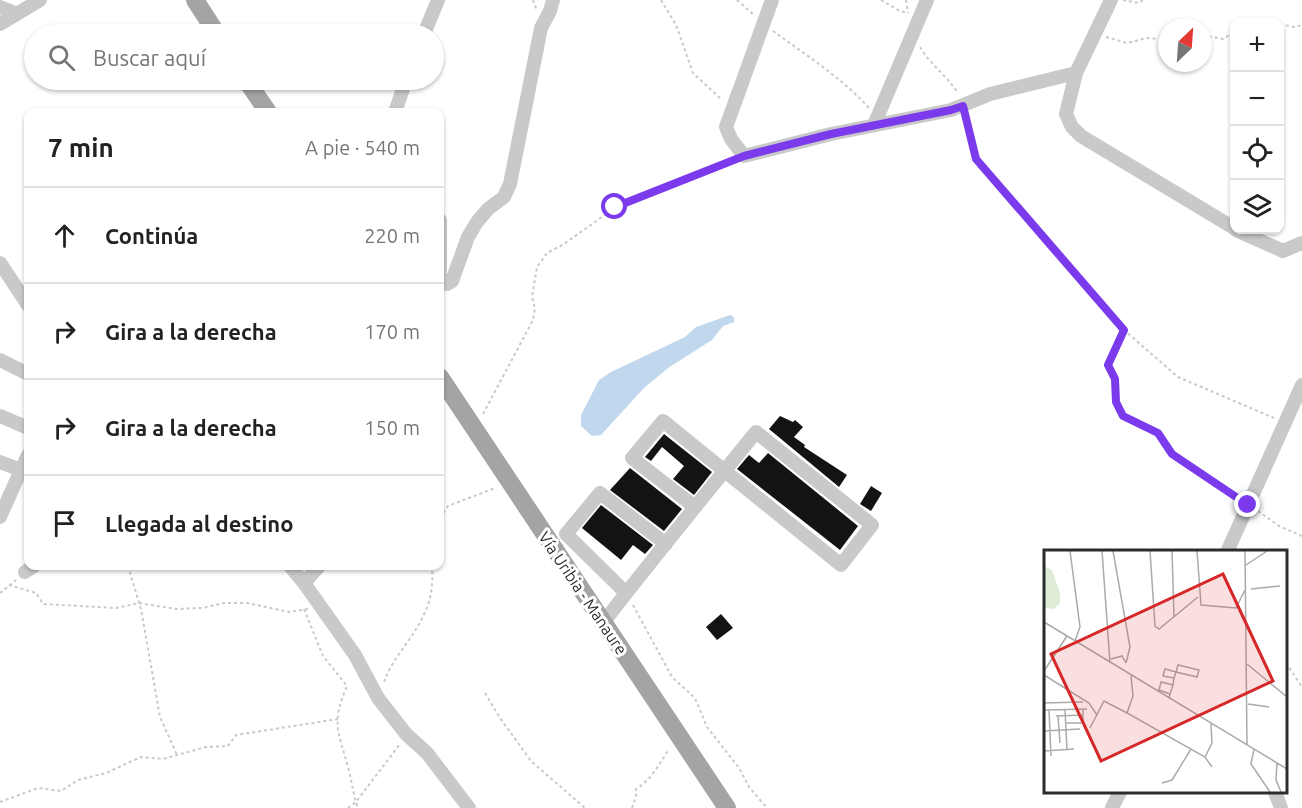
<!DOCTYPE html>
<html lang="es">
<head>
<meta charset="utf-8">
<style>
  :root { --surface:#fff; --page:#f2f2f2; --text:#222; --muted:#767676; --line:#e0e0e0 }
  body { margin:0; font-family:Ubuntu,sans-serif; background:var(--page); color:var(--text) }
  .controls { position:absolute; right:18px; top:18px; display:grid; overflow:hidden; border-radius:12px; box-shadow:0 2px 4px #0004 }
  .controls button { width:54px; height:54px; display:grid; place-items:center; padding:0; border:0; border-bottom:2px solid var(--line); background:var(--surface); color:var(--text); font:30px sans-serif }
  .compass { position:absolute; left:1158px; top:18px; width:54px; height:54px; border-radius:50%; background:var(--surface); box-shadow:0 2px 4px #0004; rotate:25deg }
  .stop { position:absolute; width:18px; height:18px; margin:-14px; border:4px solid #7c3aed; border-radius:50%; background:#fff }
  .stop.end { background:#7c3aed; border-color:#fff; box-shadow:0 2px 6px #0008 }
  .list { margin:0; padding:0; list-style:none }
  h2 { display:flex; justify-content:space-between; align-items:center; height:78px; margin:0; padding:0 24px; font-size:26px }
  h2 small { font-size:20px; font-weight:400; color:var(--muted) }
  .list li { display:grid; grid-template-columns:39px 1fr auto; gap:18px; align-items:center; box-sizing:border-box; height:96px; padding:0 24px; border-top:2px solid var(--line) }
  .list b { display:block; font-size:22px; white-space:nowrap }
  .list em { font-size:20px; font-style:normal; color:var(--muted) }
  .icon { flex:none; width:33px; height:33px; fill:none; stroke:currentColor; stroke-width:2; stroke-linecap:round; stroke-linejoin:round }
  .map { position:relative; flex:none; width:1302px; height:808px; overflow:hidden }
  .search { position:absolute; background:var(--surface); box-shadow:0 2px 4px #0004; left:24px; top:24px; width:420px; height:66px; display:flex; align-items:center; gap:15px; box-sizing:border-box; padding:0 21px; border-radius:33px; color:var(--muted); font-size:22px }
  .panel { position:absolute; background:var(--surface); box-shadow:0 2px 4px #0004; left:24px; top:108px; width:420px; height:462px; border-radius:12px }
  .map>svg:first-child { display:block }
  .water { fill:#c1d7ee }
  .building { fill:#131313 }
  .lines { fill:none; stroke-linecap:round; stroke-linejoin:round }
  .path { stroke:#c9c9c9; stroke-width:2; stroke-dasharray:3 3; stroke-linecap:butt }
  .minor { stroke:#c9c9c9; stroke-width:14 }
  .major { stroke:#a4a4a4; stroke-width:18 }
  .route { stroke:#7c3aed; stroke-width:8 }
  .labels { text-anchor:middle; stroke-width:6; stroke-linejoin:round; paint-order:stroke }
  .street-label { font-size:16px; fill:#2c2c2c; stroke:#fff }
  .inset-road { fill:none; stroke:#ababab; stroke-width:1.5 }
  .view { fill:#d62828; fill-opacity:0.15; stroke:#d62828; stroke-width:3 }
  .inset-edge { fill:none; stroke:#2c2c2c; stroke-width:3 }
</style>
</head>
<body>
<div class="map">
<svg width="1302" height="808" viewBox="0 0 1302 808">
  <rect width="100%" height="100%" fill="#fff"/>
  <path class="water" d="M730,315L734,317V322L723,326L712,340L668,368L644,388L601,435L592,436L581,426V415L599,380L611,372L685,337L696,327Z"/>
  <path class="building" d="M780,416L793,422L795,420L803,427L794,437L805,445L804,447L847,475L839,487L769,429Z
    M664,434L712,472L694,495L673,479L684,466L662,447L651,461L645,457Z
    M768,453L858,526L840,550L737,469L749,455L759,463Z
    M630,468L682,509L664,531L610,490Z
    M871,486L882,493L871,511L860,504Z
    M601,505L653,545L645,554L633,545L621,560L582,528Z
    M721,614L733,628L717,640L706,627Z"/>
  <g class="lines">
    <path class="path" d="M533,0L537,11
      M661,0L676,25L693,73L722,100
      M737,0L755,16
      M881,0L900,11L908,13
      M906,0L908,13
      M1123,0L1139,3L1143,0
      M1280,24L1294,27L1302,25
      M773,31C806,55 842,78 869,108
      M1203,35L1223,39L1234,32
      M1106,37L1127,43L1147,38L1167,40
      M920,47C930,64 947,76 958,93
      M965,116L976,160L1124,330L1178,377L1274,418
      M1124,330L1108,365L1115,379L1116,402L1123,416L1158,433L1172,454L1237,499
      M483,414L533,320L535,308L532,297L537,267L547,253L564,244L616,207L733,160
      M1258,511L1279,526L1302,536
      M440,518L448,506L495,488
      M128,566L141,609L160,717L177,755
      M9,585L36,593L43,604L116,608L139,603L176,609L202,608L224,603H247L289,612L308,609
      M0,593L16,580
      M633,605L672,677L695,698L707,727L739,768L749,787L767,808
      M304,609L323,656L347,686C331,724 338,730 348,767C352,781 353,795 358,808
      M1286,663L1302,687
      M384,682C393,656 415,637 425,612C432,598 433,581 432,566
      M485,693L500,718L531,761L585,808
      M0,802L38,788L61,791L78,780L106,773L141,757L163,759L206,747L228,746L236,735L338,719
      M348,808L356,802L400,744
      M632,808L636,796V789C651,780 660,763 669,749"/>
    <path class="minor" d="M772,0L726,127L731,139L744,156L831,134L951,110L990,94L1076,73
      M1111,0L1076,73L1066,114L1072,127L1081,136L1234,228
      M0,7L17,14
      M0,24L40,0
      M424,34L438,0
      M395,112L406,80
      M874,125L927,0
      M440,220V270
      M1236,230L1283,251L1302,243
      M0,263L28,305
      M440,275L443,282L447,284L452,281L468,237L477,222L488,209L504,197L510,184L541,28L550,11L553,0
      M0,360L28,374
      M0,416L28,428
      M0,462L21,470L28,455
      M0,517L21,470
      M1227,552L1302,385
      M290,566L304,583
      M319,566L304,583L355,655L378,698L406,734L427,753L469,808
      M25,572L34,566
      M626,593L566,534L600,493L666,544
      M603,623C653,558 705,495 756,432L872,525L841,565L663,421L632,458L695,507
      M1275,792L1281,808
      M1112,808L1120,792"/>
    <path class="major" d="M195,0L217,34
      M246,80L268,112
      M440,377L727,808"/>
  </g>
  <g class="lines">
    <path class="route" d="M615,207L744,156L831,134L951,110L963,106L976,159L1124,330L1108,365L1115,379L1116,402L1123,416L1158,433L1172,454L1248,505"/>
  </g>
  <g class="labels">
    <g class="street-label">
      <text transform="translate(583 593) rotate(56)" y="6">Vía Uribia - Manaure</text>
    </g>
  </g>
  <g transform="translate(1044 550)">
    <rect width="243" height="243" fill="#fff"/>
    <path d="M0,16L8,20L16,43V53L10,59L0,58Z" fill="#e0ecd8"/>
    <path class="inset-road" d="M26,1L36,77L31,91M58,1L66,113M69,1L86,97L82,113M106,1L111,76L115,79L154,47M128,1L130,66M153,1L157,55L192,58L202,38M201,1L203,195M202,15L223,1M207,39L236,36M0,72L243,219M67,109L78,106L82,113M203,114L243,147M0,121L23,86M0,125L45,153L53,165M87,126L89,146L83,163L161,207L168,217M126,144L115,140L117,132L129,135M125,149L126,144L129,135L130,128L132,122L134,115L155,120L153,127L132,122L121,119L119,126L130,128M0,153L39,152M204,154L225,157M0,160L43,159M5,160L7,206M21,160L23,200M12,166L39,165V159M14,166L16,193M21,173H39V165M46,178L60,151L83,163M0,181L36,179M210,199L207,214L226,242M0,201L30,199M161,207L168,193L167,174M233,213L232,230L237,242M118,233L128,230L147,199"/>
    <path class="view" d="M179,24L229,131L57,211L7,104Z"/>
    <rect width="243" height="243" class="inset-edge"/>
  </g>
</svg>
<div class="controls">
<button>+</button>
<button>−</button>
<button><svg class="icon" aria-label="locate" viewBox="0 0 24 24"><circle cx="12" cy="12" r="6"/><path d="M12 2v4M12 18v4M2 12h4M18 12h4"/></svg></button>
<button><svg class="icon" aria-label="layers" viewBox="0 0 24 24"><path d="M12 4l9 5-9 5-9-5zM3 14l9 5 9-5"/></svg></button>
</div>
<svg class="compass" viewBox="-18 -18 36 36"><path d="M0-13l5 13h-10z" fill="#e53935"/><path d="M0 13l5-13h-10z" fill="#767676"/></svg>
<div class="stop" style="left:615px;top:207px"></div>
<div class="stop end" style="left:1248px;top:505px"></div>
<div class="search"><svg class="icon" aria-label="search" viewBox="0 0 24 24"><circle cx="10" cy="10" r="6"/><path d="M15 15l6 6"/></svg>Buscar aquí</div>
<section class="panel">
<h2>7 min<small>A pie · 540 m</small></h2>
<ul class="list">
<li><svg class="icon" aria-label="ahead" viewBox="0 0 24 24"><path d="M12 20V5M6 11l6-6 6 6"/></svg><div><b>Continúa</b></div><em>220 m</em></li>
<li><svg class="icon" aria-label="right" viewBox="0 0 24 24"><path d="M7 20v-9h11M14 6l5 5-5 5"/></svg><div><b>Gira a la derecha</b></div><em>170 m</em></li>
<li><svg class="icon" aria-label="right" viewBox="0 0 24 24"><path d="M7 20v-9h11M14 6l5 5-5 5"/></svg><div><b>Gira a la derecha</b></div><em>150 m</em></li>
<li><svg class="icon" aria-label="arrive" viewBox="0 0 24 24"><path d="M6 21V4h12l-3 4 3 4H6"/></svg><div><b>Llegada al destino</b></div></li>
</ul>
</section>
</div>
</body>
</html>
